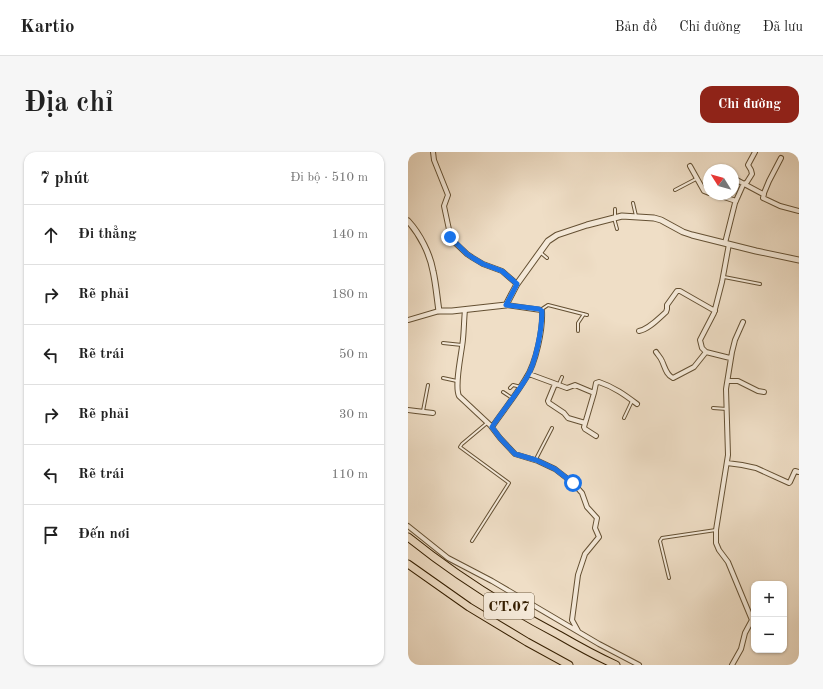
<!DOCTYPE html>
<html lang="vi">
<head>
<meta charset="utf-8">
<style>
  :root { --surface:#fff; --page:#f6f6f6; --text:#222; --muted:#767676; --line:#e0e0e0; --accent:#8f2418 }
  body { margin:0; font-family:"Old Standard TT",serif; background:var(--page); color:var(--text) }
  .controls { position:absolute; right:12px; bottom:12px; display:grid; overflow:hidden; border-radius:8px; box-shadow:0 1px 3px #0004 }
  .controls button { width:36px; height:36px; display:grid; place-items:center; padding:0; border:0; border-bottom:1px solid var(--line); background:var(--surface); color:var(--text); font:20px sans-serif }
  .compass { position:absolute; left:295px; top:12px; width:36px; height:36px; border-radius:50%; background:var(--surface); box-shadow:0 1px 3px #0004; rotate:307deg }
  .stop { position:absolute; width:12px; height:12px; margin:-9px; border:3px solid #1a73e8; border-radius:50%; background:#fff }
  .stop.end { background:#1a73e8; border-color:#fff; box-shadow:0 1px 4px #0008 }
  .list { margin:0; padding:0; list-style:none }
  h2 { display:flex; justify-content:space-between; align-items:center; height:52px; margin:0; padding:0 16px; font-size:17px }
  h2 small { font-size:13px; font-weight:400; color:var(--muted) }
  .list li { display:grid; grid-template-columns:26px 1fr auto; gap:12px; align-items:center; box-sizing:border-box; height:60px; padding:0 16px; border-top:1px solid var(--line) }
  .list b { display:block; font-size:15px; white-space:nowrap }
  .list em { font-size:13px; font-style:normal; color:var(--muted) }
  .icon { flex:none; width:22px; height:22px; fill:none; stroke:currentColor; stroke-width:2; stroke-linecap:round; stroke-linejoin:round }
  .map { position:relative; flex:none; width:391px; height:513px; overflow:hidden; border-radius:12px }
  header { display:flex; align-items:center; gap:24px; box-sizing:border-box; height:56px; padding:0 20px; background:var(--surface); border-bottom:1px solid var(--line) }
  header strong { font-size:19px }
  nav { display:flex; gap:22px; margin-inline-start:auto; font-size:14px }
  .intro { display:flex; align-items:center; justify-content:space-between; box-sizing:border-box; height:96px; padding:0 24px }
  h1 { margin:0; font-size:28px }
  .button { padding:10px 18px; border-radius:12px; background:var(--accent); color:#fff; font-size:14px; font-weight:700 }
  main { display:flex; gap:24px; padding:0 24px }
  aside { flex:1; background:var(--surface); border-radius:12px; box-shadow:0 1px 3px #0004 }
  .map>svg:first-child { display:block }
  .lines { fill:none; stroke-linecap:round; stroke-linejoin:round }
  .service-casing { stroke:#645033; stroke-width:4 }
  .minor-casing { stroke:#645033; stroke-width:6 }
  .tertiary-casing { stroke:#645033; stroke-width:7 }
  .motorway-casing { stroke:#362002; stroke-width:9 }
  .service { stroke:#f5eada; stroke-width:2 }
  .minor { stroke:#f5eada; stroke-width:4 }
  .tertiary { stroke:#f5eada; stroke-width:5 }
  .motorway { stroke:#efdec6; stroke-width:7 }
  .route { stroke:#1a73e8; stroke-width:5 }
  .labels { text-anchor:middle; stroke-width:4; stroke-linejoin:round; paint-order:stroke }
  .shield { fill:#f5eada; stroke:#6f5d43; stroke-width:1 }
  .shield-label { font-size:15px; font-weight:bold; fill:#362002 }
</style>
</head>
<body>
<header>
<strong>Kartio</strong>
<nav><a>Bản đồ</a><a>Chỉ đường</a><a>Đã lưu</a></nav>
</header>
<div class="intro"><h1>Địa chỉ</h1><a class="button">Chỉ đường</a></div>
<main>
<aside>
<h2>7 phút<small>Đi bộ · 510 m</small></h2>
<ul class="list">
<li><svg class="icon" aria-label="ahead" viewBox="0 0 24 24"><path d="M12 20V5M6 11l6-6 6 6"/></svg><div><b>Đi thẳng</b></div><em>140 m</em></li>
<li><svg class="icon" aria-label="right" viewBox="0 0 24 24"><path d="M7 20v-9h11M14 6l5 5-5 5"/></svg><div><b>Rẽ phải</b></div><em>180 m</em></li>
<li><svg class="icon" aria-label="left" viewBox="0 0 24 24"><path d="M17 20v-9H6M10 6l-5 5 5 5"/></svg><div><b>Rẽ trái</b></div><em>50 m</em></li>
<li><svg class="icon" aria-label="right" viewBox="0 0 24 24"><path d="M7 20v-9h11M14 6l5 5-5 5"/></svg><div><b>Rẽ phải</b></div><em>30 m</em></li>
<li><svg class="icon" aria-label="left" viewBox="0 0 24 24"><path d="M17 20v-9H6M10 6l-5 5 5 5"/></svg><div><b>Rẽ trái</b></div><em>110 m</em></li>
<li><svg class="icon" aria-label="arrive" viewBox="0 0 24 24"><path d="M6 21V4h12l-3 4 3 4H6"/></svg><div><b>Đến nơi</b></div></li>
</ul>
</aside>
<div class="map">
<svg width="391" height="513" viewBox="0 0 391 513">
  <rect width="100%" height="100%" fill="#efdec6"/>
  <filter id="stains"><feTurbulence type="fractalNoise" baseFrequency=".005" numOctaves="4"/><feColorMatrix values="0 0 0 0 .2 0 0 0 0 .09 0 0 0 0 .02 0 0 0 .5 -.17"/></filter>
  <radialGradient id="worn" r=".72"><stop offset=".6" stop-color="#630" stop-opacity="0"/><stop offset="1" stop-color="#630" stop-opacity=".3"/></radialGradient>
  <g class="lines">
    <defs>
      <path id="service" d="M267,38L288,27
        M225,51L228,64
        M207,57V65
        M206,66L209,77
        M133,101L139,106
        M316,125L352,132
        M134,157L140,153L179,163
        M170,179V171L176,162
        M35,191L54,193
        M35,226L49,229
        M151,232L154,225
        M102,236L105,233L113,235
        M95,240L104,246
        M305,256L319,257
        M15,259L20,233
        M216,266L224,249
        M128,307L144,276
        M64,389L101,331L52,295L54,292L79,271
        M261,426L252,389L254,386L308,378"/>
      <path id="minor" d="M25,0L26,8L40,43L36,54L43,87L59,102L65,106L75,112L94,119L109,132
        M282,14L296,39L301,41
        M325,26L355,42L356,41L361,29L373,6
        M306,42L310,43L328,49
        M356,42L355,46L372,54L391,59
        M317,91L327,51L335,33L339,30L344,22L343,18L340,13L347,0
        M321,92L314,130L306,161L292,188L294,196L298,200L322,206
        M57,158C56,167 56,177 55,187C54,200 46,233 51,244L82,273L92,286L107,302L130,309L147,317L165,331L174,341L179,355L189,366L187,376L191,385L177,402L170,423L164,468L170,479
        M0,168L31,159
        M231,179C241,177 250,167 258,160L259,157V153L269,139H272L307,159
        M248,200C250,203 253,206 254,209C257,215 258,223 265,226L286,215L298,200
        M121,222L159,236L167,233L186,241L188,231L191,230C206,235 217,243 229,252
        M320,229H330L350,239L356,240
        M147,232L140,249L141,251L156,261L160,266L177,271
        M186,241L176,275L177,277L188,284
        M0,258L8,259L25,261
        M84,275C95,259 108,243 118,226C128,211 135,177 134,159L133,158L98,153
        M319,311L334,313L348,316L381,331L382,330L387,319L391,320
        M0,374L40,406L84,429L191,492L231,513
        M324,513L333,497L337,481L344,468L320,410L311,398L308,391V378L320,303L318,237L324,200L327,188L335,170"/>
      <path id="tertiary" d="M0,69C12,82 22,102 25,119C28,132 29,146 31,159H44L98,153L109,132L140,89L149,83L179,73L214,64L246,66L253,68L275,80L284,83L348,99L391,108"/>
      <path id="motorway" d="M0,385C47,423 98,455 151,483C170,494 188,504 208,513
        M0,412L61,455L119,490L161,513"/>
    </defs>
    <use href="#service" class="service-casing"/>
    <use href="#minor" class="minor-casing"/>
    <use href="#tertiary" class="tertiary-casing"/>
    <use href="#motorway" class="motorway-casing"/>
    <use href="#service" class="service"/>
    <use href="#minor" class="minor"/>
    <use href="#tertiary" class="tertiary"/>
    <use href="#motorway" class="motorway"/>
  </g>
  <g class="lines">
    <path class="route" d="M42,85L59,102L65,106L75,112L94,119L109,132L98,153L131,157L134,159C134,177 128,210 119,225C109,242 95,258 84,275L92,286L107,302L128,308L147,317L165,331"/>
  </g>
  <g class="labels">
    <rect class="shield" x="76" y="441" width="50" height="26" rx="3"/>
    <g class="shield-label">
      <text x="101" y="459">CT.07</text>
    </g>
  </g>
  <rect width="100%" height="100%" filter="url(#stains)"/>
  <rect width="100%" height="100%" fill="url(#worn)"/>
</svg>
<div class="controls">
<button>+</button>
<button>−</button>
</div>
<svg class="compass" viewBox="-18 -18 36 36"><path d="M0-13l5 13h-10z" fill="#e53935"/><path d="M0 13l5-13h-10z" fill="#767676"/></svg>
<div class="stop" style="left:165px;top:331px"></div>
<div class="stop end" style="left:42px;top:85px"></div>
</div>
</main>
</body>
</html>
